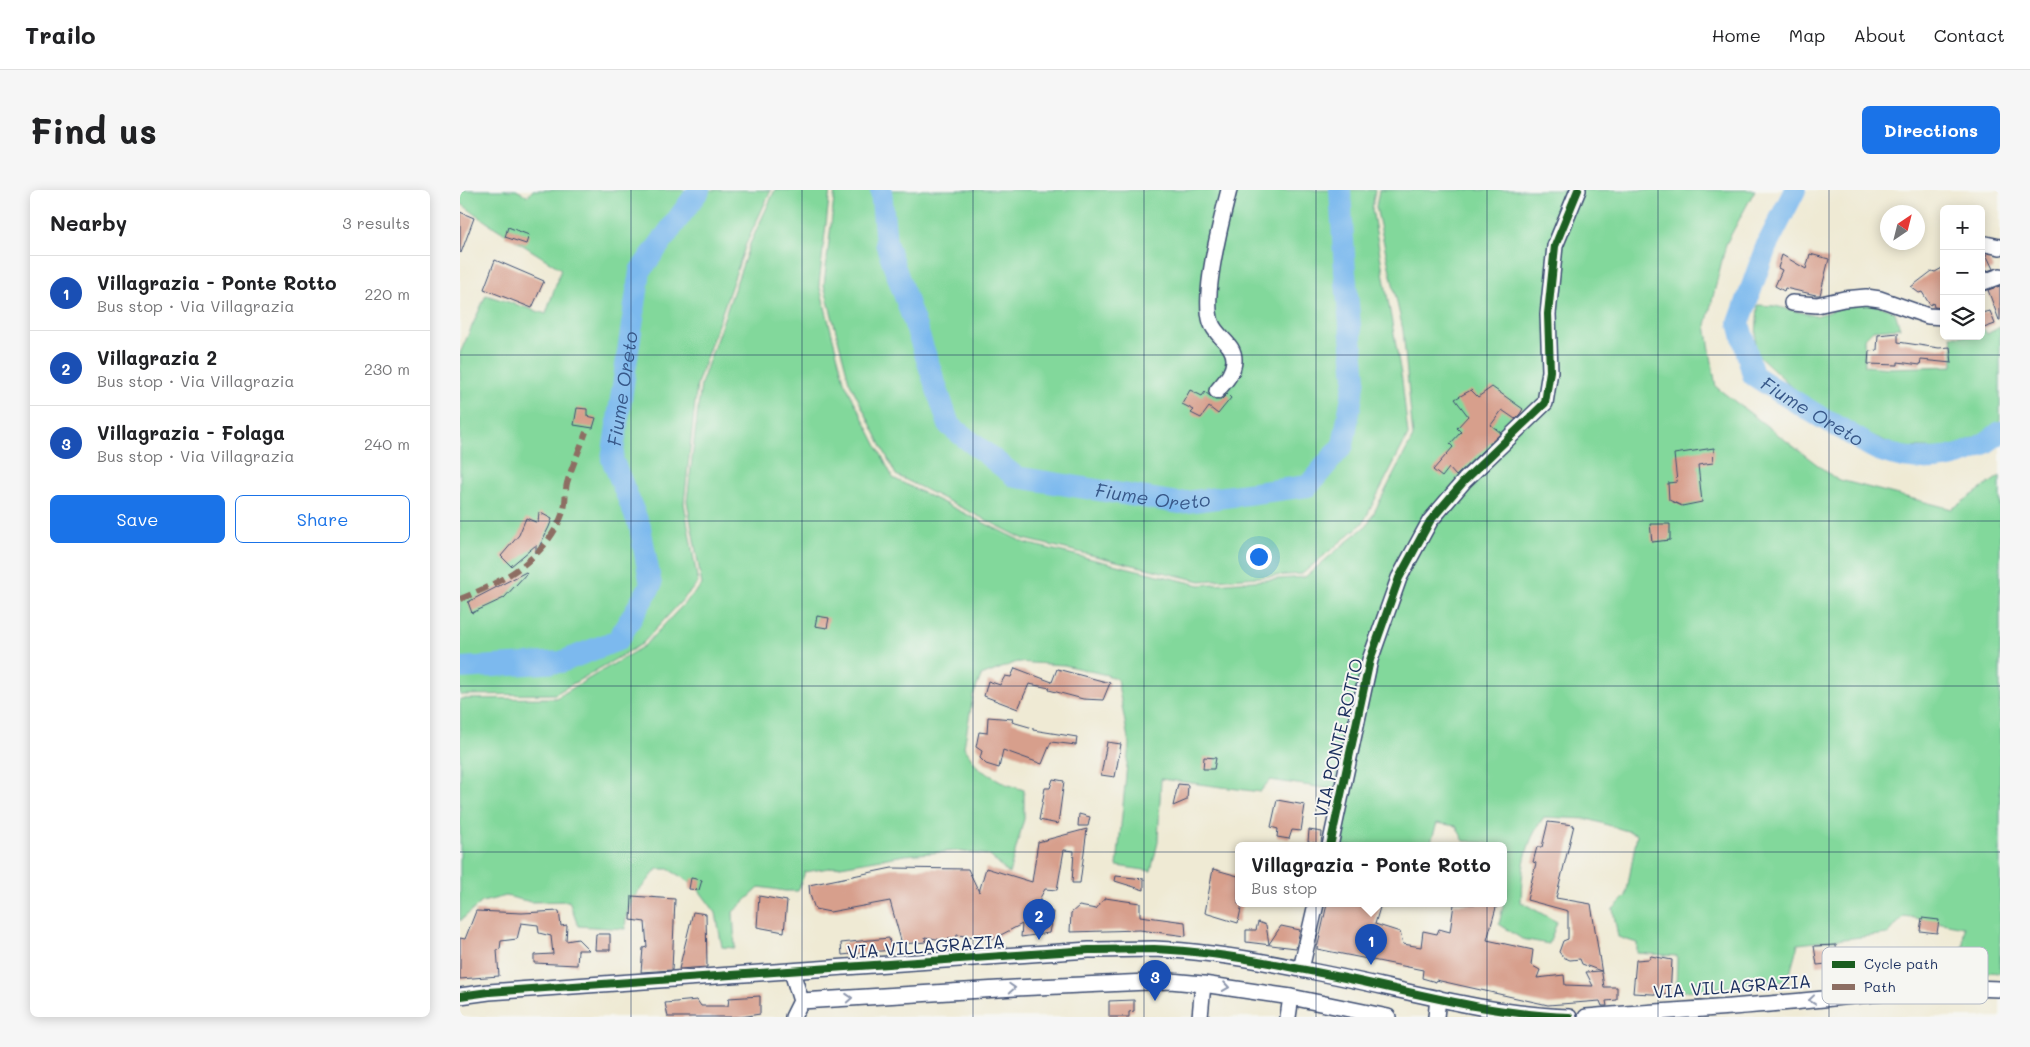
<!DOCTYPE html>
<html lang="en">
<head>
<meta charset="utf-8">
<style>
  :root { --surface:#fff; --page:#f6f6f6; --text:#202124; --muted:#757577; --line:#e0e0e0; --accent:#1a73e8 }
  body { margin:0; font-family:Mali,sans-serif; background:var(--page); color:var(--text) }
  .controls { position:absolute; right:15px; top:15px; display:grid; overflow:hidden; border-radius:8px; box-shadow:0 2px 12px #0003 }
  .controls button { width:45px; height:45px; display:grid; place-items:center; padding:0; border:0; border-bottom:1px solid var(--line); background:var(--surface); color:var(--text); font:25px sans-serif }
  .compass { position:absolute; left:1420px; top:15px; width:45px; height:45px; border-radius:50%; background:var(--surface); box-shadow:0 2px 12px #0003; rotate:35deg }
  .you { position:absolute; left:798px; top:366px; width:18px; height:18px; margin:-12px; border:4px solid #fff; border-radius:50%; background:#1a73e8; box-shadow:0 0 0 8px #1a73e833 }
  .badge { display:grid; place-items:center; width:32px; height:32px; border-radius:50%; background:var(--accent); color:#fff; font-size:16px; font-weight:700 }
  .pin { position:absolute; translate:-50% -41px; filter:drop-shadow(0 1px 2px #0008) }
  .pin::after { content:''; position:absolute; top:26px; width:18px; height:15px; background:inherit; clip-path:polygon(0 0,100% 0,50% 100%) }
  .popup { position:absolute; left:775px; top:652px; width:272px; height:65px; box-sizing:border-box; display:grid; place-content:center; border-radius:8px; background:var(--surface); filter:drop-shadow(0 1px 4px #0005); font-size:16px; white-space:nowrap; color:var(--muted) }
  .popup b { font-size:19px; color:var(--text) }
  .popup::after { content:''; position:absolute; left:50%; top:100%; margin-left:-10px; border:10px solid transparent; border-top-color:var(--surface) }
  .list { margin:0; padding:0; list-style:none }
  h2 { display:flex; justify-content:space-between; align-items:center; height:65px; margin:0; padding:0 20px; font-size:21px }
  h2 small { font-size:16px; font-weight:400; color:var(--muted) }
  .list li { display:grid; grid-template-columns:32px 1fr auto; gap:15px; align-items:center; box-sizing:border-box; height:75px; padding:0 20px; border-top:1px solid var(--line) }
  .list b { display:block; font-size:19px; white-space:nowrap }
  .list p { margin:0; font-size:16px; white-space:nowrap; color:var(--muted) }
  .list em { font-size:16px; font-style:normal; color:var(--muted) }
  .actions { display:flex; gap:10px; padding:15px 20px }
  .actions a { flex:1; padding:11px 0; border:1px solid var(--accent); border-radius:8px; text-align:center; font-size:18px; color:var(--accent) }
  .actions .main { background:var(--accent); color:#fff }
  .icon { flex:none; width:28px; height:28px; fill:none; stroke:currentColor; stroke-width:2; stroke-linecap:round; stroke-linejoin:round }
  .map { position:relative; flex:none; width:1540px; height:827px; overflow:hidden; border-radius:8px }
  header { display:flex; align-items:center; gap:30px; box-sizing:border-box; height:70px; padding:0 25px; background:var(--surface); border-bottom:1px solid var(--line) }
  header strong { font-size:24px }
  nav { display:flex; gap:28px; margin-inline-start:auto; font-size:18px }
  .intro { display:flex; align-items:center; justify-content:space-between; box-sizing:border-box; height:120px; padding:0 30px }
  h1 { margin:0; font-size:35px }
  .button { padding:12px 22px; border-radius:8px; background:var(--accent); color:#fff; font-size:18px; font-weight:700 }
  main { display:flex; gap:30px; padding:0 30px }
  aside { flex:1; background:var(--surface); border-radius:8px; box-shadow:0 2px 12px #0003 }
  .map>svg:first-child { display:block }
  .green { fill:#82d89b; stroke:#4e847c }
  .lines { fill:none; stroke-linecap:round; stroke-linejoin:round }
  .river { stroke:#7bb9ee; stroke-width:22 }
  .building { fill:#d79f8c }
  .street-casing { stroke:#3b4b70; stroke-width:18 }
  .street { stroke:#fff; stroke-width:15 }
  .quiet { stroke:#8d6e63; stroke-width:6; stroke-dasharray:12 6; stroke-linecap:butt }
  .cycleway-casing { stroke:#f6f6f2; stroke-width:11 }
  .cycleway { stroke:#1b5e20; stroke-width:8 }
  .oneway { stroke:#8d97ae }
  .grid { fill:none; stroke:#1b2f5e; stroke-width:1; stroke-opacity:0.55 }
  .labels { text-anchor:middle; stroke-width:4; stroke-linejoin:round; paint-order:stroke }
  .street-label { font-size:18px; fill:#1b2f5e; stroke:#f6f6f2 }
  .water-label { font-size:19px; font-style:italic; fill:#385889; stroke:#f6f6f2 }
  .key { fill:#f6f6f2; stroke:#b4bac6; stroke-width:1 }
  .key-label { font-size:14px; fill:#1b2f5e }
</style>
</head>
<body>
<header>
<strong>Trailo</strong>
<nav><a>Home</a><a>Map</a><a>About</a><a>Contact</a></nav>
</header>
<div class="intro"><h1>Find us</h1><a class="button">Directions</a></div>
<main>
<aside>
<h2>Nearby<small>3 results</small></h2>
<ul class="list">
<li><span class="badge" style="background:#1a4fb4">1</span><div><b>Villagrazia - Ponte Rotto</b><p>Bus stop · Via Villagrazia</p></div><em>220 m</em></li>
<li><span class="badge" style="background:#1a4fb4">2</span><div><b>Villagrazia 2</b><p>Bus stop · Via Villagrazia</p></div><em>230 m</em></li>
<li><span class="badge" style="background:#1a4fb4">3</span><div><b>Villagrazia - Folaga</b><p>Bus stop · Via Villagrazia</p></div><em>240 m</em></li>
</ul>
<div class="actions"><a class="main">Save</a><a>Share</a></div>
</aside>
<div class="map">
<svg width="1540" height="827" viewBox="0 0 1540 827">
  <rect width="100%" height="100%" fill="#f6f6f2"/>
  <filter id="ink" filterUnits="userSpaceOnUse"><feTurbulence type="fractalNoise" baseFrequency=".02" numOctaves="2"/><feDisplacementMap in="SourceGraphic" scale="10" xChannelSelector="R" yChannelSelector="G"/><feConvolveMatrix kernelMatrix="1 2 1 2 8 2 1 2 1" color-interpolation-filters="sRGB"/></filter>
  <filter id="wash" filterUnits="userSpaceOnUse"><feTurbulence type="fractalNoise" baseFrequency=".0096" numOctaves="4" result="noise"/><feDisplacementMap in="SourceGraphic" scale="20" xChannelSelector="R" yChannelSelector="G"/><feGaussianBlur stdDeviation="1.12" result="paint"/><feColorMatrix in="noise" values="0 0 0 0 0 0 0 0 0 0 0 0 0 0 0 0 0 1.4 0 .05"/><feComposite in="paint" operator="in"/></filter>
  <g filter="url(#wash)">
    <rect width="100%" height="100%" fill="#efead4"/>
    <path class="green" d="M0,0H56L68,6L73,0H311L286,54L237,194L224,313L238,393L182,454L95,504L0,505V163L26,105L86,124L101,79L28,33L0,13Z
      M315,0H370L359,94L384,191L433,288L565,353L740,395L845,387L908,334L953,247L943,140L916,17L919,0H1295L1266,54L1246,135L1256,197L1376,289L1492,319L1540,286V783L1502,780L1504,737L1444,726L1428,744L1338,754L1328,791L1216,802L1217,766L1177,763V753L1158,747L1153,719L1166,706L1177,644L1128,629L1084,627C1064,654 1062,679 1061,712L1097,732L1089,754L1062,749L1039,734L1047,699L1044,695V656H1028L1027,653L1004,651L996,636L977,633L970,655L875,656L878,600L810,590L800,602L701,589L698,652L691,681L657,676L669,554L657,489L647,485L604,475L557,472L521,486L513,506L504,557L519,579L546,594L564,600V629L549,684L529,665L496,661L445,665L345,682L338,701H325L300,697L273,722L275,758L262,757L256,723L235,695L208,679H197C179,704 167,706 165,739L118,736L109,711L71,712L46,706L22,712L0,731V509L96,508L184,456L242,395L227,311L241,194L290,54Z
      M375,0H915L912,19L942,190L948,245L903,333L842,384L740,391L564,349L436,285L389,191L364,95Z
      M1406,110L1435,122L1440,138L1413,140L1404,149L1405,176L1430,178L1493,176V153L1491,146H1521V135L1527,144L1540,137V230L1533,238L1490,259L1439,257L1395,238L1342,206L1295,162L1298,115L1315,116L1356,126Z"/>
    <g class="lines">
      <g class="river">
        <path id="s1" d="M421,0L426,53L457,140L489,235L556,287L719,313L848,296L883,255L895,189L885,82L880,0"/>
        <path id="s2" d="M1335,0L1306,57L1279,133L1293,185C1321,203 1349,221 1378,237C1392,244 1407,256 1421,261C1463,276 1507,271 1540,242"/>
        <path id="s3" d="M0,478L101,472L158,450L191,395L180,337L152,269L180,81L239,0"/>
      </g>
    </g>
    <g id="blocks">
      <path class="building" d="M0,22L14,28L1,63L0,62Z
        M48,37L69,45L66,54L45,47Z
        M1521,63L1526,64L1533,79L1521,83Z
        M1350,64L1369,69L1360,105H1356L1325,98L1324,101L1315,96L1322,80L1318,78L1322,65L1346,79Z
        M35,70L84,91L72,118L24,99Z
        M1484,77V118L1474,117L1473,113L1470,115L1462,102L1459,103L1451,97L1472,81L1475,82Z
        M1540,96V130H1539L1528,100Z
        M1530,121L1535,134L1521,139V123Z
        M1438,143V152L1479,158L1490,157L1492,173L1461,170L1460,175L1438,172V175L1408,174L1409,161L1417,160L1418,145Z
        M1032,197L1063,219L1060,224L1055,229L1042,220L1031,235L1041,243L996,286L989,278L982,287L973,280L993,257L990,254L1001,242L997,238L1008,226L995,209L1011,200L1018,207Z
        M730,200L742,206L745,202L755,210H761L767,204L771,208L758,224L749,217L741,228L731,223L734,220L722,214Z
        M117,218L127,219V226L136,228L133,238L114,235Z
        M1254,258L1253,273L1238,275L1242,312L1222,316L1209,310L1208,293L1217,292L1214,264Z
        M79,322L92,329L89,337L76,363V355L51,376L41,366L59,345L66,328L78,333Z
        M1190,334H1210V350L1192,352Z
        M66,382L67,383L44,408L12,423L8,412Z
        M357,426L369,428L367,438L355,436Z
        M555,478L592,492L597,479L650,493L643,510L623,509L589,500L590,498L569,494L558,519L524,506L528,491L540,495L545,486L551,487Z
        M528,527L553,529L552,532L573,538V540L617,547L616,555L591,552L582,574L543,560L539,578L526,574L520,568L522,561L516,557L519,542L527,543Z
        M647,552L661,554L655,587L641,585Z
        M744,567L756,568L754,579H743Z
        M593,589L604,591L598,634L579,630L585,598H590Z
        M718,594L728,595L727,610L713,616Z
        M817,610L845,615L841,641L832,640L829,649L817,647L818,639L811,637Z
        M619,624L630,627L628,636H618Z
        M1088,632L1114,635L1096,708L1131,714L1144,797H1157V810L1146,811L1147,816H1142L1140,811L1088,815L976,790V792L962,788L963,780L857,759L867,714H921L915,734L940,742L943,754L961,757L963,741L977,744L979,739L990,742L994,714H1037L1027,750L1073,760L1071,775L1080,780L1077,788L1104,785L1105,795L1133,796L1126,782L1141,781L1122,774L1120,769L1110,770L1103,767L1099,762L1103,751L1108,749V721L1067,710L1076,673L1073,672L1077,657H1082Z
        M627,639L620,693H612L614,661L604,660L597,700L585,699L580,708L579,720L593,722L589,743L561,747L562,734L533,749L497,745L496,749L489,748L488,751L465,747L466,752L442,754L430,711L370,722L355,719L350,705L349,695L432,678L508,679L519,702L526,678L572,692L578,652Z
        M849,640L862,642L861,654L848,652Z
        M753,679L778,686V714H782L778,733L745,723Z
        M656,686L684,689V700L655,691Z
        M231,688L242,690L239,700L229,699Z
        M172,706L215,709L212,780L181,782L183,758L187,757L185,732L171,730Z
        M299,706L327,711L324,742L297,737Z
        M645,708L680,713V726L725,732L726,746L680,740L610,742L611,723L619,716L636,719Z
        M16,721L62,723L99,721L101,736L107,735L106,751L118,749L129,760H118L117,775L74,773V765L93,764L91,746L79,743L78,735L61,733L57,749L41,751L40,759L37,760L39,786L0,789V748L5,749Z
        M233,722L246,724L247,777L219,779Z
        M1462,728L1479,730L1477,743L1460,741Z
        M798,732L806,735L809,754L821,736L840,740L836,758L786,752V740H796Z
        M136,744H150V760H135Z
        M429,748L431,760L382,765L381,753Z
        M1376,755L1377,773L1357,775L1354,756Z
        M1191,766L1212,770L1210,805L1173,803L1176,770L1189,769Z
        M1409,772L1411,789L1388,790L1387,773Z
        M300,806V824L281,827H208L205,813L237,810L241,816H268L269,808Z
        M674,810V821L669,822V827H649V811Z"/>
    </g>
  </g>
  <g filter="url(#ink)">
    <use href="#blocks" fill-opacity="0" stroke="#3b4b70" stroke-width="1"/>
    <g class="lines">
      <defs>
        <path id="street" d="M1521,53L1540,57
          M1521,93L1540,86
          M1332,113L1357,115L1384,109L1406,107L1420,109L1468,126L1484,127
          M757,201C765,191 773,184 774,171C775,153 756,148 751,132C742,104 761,31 769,0
          M870,656L910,470L939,388L970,331L1005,290L1085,213L1090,181L1088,124L1095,56L1118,0
          M841,779L856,714
          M332,782L341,811
          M0,806L29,802L629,760C650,760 672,759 694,759C743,761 792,769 840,779C930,795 1018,824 1109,827
          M341,811L555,798L710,791L743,794L831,807L928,827
          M333,827L341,811
          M740,827L743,794
          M828,827L831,807
          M976,827L978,808
          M1126,827C1190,822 1255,819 1320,813C1393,807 1466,795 1540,799"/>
      </defs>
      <use href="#street" class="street-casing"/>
      <use href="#street" class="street"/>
      <path class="quiet" d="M0,409C43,392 89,367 104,319C106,311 105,301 107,293C112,276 120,259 126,242"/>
      <defs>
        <path id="cycleway" d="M870,656L910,470L939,388L970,331L1005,290L1085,213L1090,181L1088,124L1095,56L1118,0
          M0,806L29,802L629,760C650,760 672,759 694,759C743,761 792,769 840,779C930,795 1018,824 1109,827"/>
      </defs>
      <use href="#cycleway" class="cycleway-casing"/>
      <use href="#cycleway" class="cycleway"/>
    </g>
    <defs><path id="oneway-chevron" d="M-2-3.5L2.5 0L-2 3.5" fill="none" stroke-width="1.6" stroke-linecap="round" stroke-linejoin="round" transform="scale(1.25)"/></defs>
    <g class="oneway">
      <use href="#oneway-chevron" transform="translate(766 797) rotate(9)"/>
      <use href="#oneway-chevron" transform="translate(552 798) rotate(-3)"/>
      <use href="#oneway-chevron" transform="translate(389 808) rotate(-4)"/>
      <use href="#oneway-chevron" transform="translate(1352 810) rotate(174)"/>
    </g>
  </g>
  <path class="grid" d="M171,0V827M342,0V827M513,0V827M684,0V827M856,0V827M1027,0V827M1198,0V827M1369,0V827M0,165H1540M0,331H1540M0,496H1540M0,662H1540"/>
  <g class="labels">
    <g class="street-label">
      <text transform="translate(879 548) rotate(-77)" y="6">VIA PONTE ROTTO</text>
      <text transform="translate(466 757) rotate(-4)" y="6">VIA VILLAGRAZIA</text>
      <text transform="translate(1272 797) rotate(-4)" y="6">VIA VILLAGRAZIA</text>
    </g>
    <g class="water-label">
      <text dy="7" stroke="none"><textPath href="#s3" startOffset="430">Fiume Oreto</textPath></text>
      <text dy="7" stroke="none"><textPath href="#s2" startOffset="268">Fiume Oreto</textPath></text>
      <text dy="7" stroke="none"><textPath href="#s1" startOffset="469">Fiume Oreto</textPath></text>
    </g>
  </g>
  <rect x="1362" y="757" width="166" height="57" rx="8" class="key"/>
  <rect x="1372" y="771" width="23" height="7" fill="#1b5e20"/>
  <rect x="1372" y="794" width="23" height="6" fill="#8d6e63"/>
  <g class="key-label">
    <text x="1404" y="779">Cycle path</text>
    <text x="1404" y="802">Path</text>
  </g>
</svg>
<div class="controls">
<button>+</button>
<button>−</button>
<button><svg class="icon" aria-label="layers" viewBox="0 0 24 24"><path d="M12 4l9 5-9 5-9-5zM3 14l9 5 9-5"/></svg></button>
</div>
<svg class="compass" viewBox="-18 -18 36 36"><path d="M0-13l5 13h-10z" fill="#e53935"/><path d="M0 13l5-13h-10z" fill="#757577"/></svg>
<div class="you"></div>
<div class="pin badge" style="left:911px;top:775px;background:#1a4fb4">1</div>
<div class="popup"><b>Villagrazia - Ponte Rotto</b>Bus stop</div>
<div class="pin badge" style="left:579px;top:750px;background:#1a4fb4">2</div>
<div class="pin badge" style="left:695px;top:811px;background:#1a4fb4">3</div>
</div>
</main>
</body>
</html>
